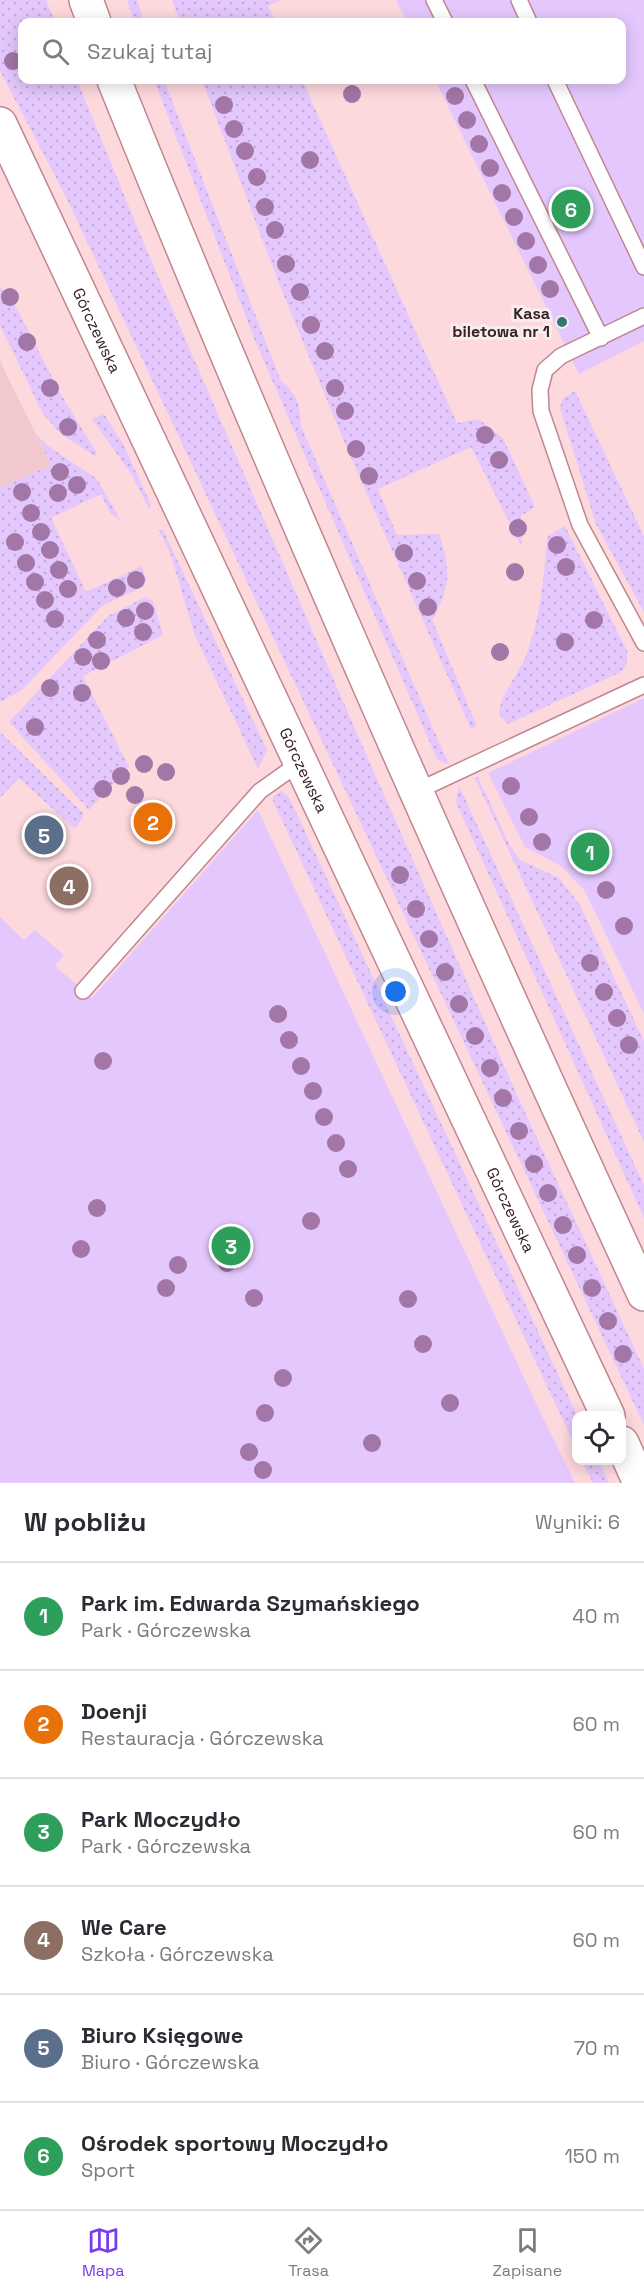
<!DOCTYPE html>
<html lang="pl">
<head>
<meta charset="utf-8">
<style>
  :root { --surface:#fff; --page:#f7f7f7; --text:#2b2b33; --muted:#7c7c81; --line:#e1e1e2; --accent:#7c3aed }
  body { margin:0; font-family:"Space Grotesk",sans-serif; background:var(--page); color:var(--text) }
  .controls { position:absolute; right:18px; bottom:18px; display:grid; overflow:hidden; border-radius:12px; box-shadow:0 3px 15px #0003 }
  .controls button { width:54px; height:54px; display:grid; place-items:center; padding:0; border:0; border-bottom:2px solid var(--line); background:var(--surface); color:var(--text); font:30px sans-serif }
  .you { position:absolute; left:396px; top:992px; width:21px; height:21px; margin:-15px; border:4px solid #fff; border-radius:50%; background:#1a73e8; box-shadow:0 0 0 9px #1a73e833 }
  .badge { display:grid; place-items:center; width:39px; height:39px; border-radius:50%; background:var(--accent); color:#fff; font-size:20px; font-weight:700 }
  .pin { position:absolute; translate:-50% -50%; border:3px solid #fff; box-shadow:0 2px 6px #0006 }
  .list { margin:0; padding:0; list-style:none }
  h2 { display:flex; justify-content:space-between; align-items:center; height:78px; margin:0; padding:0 24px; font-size:26px }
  h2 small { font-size:20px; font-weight:400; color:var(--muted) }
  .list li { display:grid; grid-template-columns:39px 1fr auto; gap:18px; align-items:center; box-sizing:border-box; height:108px; padding:0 24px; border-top:2px solid var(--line) }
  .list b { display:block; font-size:22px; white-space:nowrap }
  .list p { margin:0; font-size:20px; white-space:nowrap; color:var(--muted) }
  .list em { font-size:20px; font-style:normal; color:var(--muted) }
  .icon { flex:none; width:33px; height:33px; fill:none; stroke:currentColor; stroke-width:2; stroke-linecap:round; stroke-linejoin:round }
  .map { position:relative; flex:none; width:644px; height:1483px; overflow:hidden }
  .search { position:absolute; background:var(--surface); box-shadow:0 3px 15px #0003; left:18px; right:18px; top:18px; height:66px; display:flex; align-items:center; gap:15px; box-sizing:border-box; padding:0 21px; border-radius:12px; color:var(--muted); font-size:22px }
  .sheet { height:726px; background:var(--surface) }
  nav { display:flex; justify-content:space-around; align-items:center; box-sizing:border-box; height:84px; border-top:2px solid var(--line); background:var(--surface); font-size:16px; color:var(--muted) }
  nav a { display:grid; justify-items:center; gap:3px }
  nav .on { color:var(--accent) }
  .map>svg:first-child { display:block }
  .built { fill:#f0c8ce }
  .grass { fill:url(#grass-dots) }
  .park { fill:#e4c8fd }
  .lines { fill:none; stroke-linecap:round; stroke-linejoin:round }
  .service-casing { stroke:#bf8790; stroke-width:18 }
  .secondary-casing { stroke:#bf8790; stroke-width:36 }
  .service { stroke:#fff; stroke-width:15 }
  .secondary { stroke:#fff; stroke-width:33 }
  .tree { fill:#a276a7 }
  .poi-dot { fill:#2f7872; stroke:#f9ecee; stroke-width:2 }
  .labels { text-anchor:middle; stroke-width:6; stroke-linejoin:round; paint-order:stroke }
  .poi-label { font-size:16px; font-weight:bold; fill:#362124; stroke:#f9ecee; text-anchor:end }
  .street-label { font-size:16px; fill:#362124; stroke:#f9ecee }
</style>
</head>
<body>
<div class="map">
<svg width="644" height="1483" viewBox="0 0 644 1483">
  <defs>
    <pattern id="grass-dots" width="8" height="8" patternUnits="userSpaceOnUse" patternTransform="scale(1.5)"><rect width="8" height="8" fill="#e4c8fd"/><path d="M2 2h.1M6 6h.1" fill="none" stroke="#c4acd9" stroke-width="1.8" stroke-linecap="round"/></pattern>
  </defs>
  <rect width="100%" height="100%" fill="#fdd8dd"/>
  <path class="built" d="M0,361L51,465L0,488Z"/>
  <path class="grass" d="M0,0H46L55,22H22V80H77L147,251L369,761L518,1097L644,1369V1425L66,197L0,71Z
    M127,0H137L144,22H134Z
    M172,0H281L268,6L276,22H180Z
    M154,80H164L281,381C298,395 300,405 301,426L449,765L437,759L256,343Z
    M202,80H302L457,423L478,419L503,438L535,507L521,516L522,547L471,447L378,489L397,535L439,534C451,570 451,587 432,620L477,726L471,729L345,444L280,286Z
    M0,286L6,297L10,295L60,393L97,453L95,456L61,434L43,414L0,325Z
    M575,391L644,536V612L596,524L560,408L563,398Z
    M104,414L123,444L151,504L149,509L132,475L92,419Z
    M36,434L48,446L97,479L121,521L110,513L101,494L51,518L86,592L142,566L146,579L144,586L102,606L22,690L0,702V488L51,465Z
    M565,526L628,653L626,666L621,672L508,724L499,714C501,692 518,676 526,656C541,617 544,577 547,537Z
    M159,530H163L267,750L258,769L194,633L171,555Z
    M146,597L153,601L163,635L83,676L129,767L89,810L9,722L108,616Z
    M0,732L83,813V818L75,829L19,778L0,798Z
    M478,777L510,846L520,860L559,878L580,905L644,1041V1142L475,778Z
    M459,786L644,1185V1218L456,802Z
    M281,791L289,797L577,1415L576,1448L273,801V797Z
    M582,1461H599L609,1483H593Z"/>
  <path class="park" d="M396,0H644V341L579,374L435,80H622V22H407Z
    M644,698V1014L585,891L561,866L525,847L488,773Z
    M258,810L532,1395L575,1483H0V917L24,940L35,930L64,955L55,966L92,998Z"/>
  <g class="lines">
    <defs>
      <path id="service" d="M434,0L445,22
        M519,0L529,22
        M473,80L601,338
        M555,80L644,267
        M644,316L561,356L545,370L540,390L541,411L580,525L644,643
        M417,791L644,685
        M83,991L260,791L301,762"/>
      <g id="secondary">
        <path d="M86,0L94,22"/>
        <path d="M114,80C279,489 459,893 644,1294"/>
        <path id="s1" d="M0,124L608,1416"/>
        <path d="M622,1443L640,1483"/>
      </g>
    </defs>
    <use href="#service" class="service-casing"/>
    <use href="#secondary" class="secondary-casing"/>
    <use href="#service" class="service"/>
    <use href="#secondary" class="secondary"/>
  </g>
  <g class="tree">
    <circle cx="13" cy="61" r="9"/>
    <circle cx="352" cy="94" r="9"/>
    <circle cx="455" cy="96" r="9"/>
    <circle cx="224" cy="105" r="9"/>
    <circle cx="467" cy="120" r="9"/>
    <circle cx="234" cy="129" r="9"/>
    <circle cx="479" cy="144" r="9"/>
    <circle cx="245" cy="151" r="9"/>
    <circle cx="310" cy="160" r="9"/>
    <circle cx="490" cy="168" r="9"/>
    <circle cx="257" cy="177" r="9"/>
    <circle cx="502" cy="193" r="9"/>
    <circle cx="265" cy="207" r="9"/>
    <circle cx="514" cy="217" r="9"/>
    <circle cx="275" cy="230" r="9"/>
    <circle cx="526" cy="241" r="9"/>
    <circle cx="286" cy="264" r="9"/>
    <circle cx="538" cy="265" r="9"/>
    <circle cx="550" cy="289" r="9"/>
    <circle cx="300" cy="292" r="9"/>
    <circle cx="10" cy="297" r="9"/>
    <circle cx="311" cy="325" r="9"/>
    <circle cx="27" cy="342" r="9"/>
    <circle cx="325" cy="351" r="9"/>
    <circle cx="50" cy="388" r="9"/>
    <circle cx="335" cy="388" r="9"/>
    <circle cx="345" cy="411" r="9"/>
    <circle cx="68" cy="427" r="9"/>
    <circle cx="485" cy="435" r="9"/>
    <circle cx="356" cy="449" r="9"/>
    <circle cx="499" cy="460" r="9"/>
    <circle cx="60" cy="472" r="9"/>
    <circle cx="369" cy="476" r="9"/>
    <circle cx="77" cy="485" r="9"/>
    <circle cx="22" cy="492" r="9"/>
    <circle cx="58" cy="493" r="9"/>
    <circle cx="31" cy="513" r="9"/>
    <circle cx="518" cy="528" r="9"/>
    <circle cx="41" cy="532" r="9"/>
    <circle cx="15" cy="542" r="9"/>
    <circle cx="557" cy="545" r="9"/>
    <circle cx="50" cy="550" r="9"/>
    <circle cx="404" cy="553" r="9"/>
    <circle cx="26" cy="563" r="9"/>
    <circle cx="566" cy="567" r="9"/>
    <circle cx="59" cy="570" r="9"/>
    <circle cx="515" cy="572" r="9"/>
    <circle cx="136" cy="580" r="9"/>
    <circle cx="417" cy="581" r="9"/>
    <circle cx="35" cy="582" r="9"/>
    <circle cx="117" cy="588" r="9"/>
    <circle cx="68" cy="589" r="9"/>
    <circle cx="45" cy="600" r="9"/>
    <circle cx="428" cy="607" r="9"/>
    <circle cx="145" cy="611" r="9"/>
    <circle cx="126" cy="618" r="9"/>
    <circle cx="55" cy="619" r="9"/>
    <circle cx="594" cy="620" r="9"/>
    <circle cx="143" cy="632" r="9"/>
    <circle cx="97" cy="640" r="9"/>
    <circle cx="565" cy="642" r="9"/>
    <circle cx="500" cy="652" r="9"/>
    <circle cx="83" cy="657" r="9"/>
    <circle cx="101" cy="661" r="9"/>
    <circle cx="50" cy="688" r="9"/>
    <circle cx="82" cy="693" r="9"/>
    <circle cx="35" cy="727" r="9"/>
    <circle cx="144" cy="764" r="9"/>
    <circle cx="166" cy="772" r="9"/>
    <circle cx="121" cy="776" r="9"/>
    <circle cx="511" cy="786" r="9"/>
    <circle cx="103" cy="789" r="9"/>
    <circle cx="135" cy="795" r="9"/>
    <circle cx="529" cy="817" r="9"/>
    <circle cx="542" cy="842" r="9"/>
    <circle cx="400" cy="875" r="9"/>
    <circle cx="606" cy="890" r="9"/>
    <circle cx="416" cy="909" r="9"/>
    <circle cx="624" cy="926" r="9"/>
    <circle cx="429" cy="939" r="9"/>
    <circle cx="590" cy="963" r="9"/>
    <circle cx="445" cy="972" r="9"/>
    <circle cx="604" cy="992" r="9"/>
    <circle cx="459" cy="1004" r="9"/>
    <circle cx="278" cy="1014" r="9"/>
    <circle cx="617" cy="1018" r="9"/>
    <circle cx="475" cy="1036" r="9"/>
    <circle cx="289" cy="1040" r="9"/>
    <circle cx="629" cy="1045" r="9"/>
    <circle cx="103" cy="1061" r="9"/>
    <circle cx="301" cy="1066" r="9"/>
    <circle cx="490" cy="1068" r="9"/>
    <circle cx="313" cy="1091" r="9"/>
    <circle cx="503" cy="1098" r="9"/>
    <circle cx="324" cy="1117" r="9"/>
    <circle cx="519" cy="1131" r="9"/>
    <circle cx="336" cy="1143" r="9"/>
    <circle cx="534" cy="1164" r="9"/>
    <circle cx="348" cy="1169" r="9"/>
    <circle cx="548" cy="1193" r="9"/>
    <circle cx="97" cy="1208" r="9"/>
    <circle cx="311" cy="1221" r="9"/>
    <circle cx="563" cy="1225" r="9"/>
    <circle cx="81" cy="1249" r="9"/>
    <circle cx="577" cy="1255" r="9"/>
    <circle cx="227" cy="1263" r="9"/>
    <circle cx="178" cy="1265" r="9"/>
    <circle cx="166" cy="1288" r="9"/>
    <circle cx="592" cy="1288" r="9"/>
    <circle cx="254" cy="1298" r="9"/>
    <circle cx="408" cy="1299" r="9"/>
    <circle cx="608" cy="1321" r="9"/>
    <circle cx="423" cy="1344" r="9"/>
    <circle cx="623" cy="1354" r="9"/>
    <circle cx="283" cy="1378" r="9"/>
    <circle cx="450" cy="1403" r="9"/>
    <circle cx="265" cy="1413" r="9"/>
    <circle cx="372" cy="1443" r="9"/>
    <circle cx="249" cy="1452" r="9"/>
    <circle cx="263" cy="1470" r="9"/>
  </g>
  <circle class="poi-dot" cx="562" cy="322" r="6"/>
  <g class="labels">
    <g class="poi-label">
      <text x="550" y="319">Kasa<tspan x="550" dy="18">biletowa nr 1</tspan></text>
    </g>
    <g class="street-label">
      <text dy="6" stroke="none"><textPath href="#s1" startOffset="228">Górczewska</textPath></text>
      <text dy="6" stroke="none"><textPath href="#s1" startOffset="714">Górczewska</textPath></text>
      <text dy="6" stroke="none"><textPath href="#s1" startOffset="1200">Górczewska</textPath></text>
    </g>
  </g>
</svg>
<div class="controls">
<button><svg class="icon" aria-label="locate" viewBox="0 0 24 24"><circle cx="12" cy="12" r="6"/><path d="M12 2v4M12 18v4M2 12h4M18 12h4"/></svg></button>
</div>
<div class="you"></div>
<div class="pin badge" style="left:590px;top:852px;background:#2e9e5b">1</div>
<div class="pin badge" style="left:153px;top:822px;background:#e8710a">2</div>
<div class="pin badge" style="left:231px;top:1246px;background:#2e9e5b">3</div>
<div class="pin badge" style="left:69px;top:886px;background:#8d6e63">4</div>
<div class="pin badge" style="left:44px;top:835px;background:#5c6f8a">5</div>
<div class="pin badge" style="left:571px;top:209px;background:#2e9e5b">6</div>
<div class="search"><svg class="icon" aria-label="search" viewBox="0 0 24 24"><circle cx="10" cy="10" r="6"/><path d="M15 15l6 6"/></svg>Szukaj tutaj</div>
</div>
<section class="sheet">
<h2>W pobliżu<small>Wyniki: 6</small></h2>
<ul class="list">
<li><span class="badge" style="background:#2e9e5b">1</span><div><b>Park im. Edwarda Szymańskiego</b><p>Park · Górczewska</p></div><em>40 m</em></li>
<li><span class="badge" style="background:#e8710a">2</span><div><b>Doenji</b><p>Restauracja · Górczewska</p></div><em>60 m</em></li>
<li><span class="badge" style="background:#2e9e5b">3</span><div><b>Park Moczydło</b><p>Park · Górczewska</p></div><em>60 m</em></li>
<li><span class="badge" style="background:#8d6e63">4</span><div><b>We Care</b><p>Szkoła · Górczewska</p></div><em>60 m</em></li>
<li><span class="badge" style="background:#5c6f8a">5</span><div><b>Biuro Księgowe</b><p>Biuro · Górczewska</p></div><em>70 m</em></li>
<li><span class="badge" style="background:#2e9e5b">6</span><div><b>Ośrodek sportowy Moczydło</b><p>Sport</p></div><em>150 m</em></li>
</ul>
</section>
<nav>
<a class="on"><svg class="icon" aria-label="map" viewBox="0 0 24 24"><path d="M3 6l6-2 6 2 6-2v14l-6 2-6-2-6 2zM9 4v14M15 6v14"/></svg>Mapa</a>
<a><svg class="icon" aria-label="directions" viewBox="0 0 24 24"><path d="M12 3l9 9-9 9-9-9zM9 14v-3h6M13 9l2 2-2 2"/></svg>Trasa</a>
<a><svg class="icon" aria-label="saved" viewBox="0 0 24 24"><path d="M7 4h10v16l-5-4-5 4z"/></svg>Zapisane</a>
</nav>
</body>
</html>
